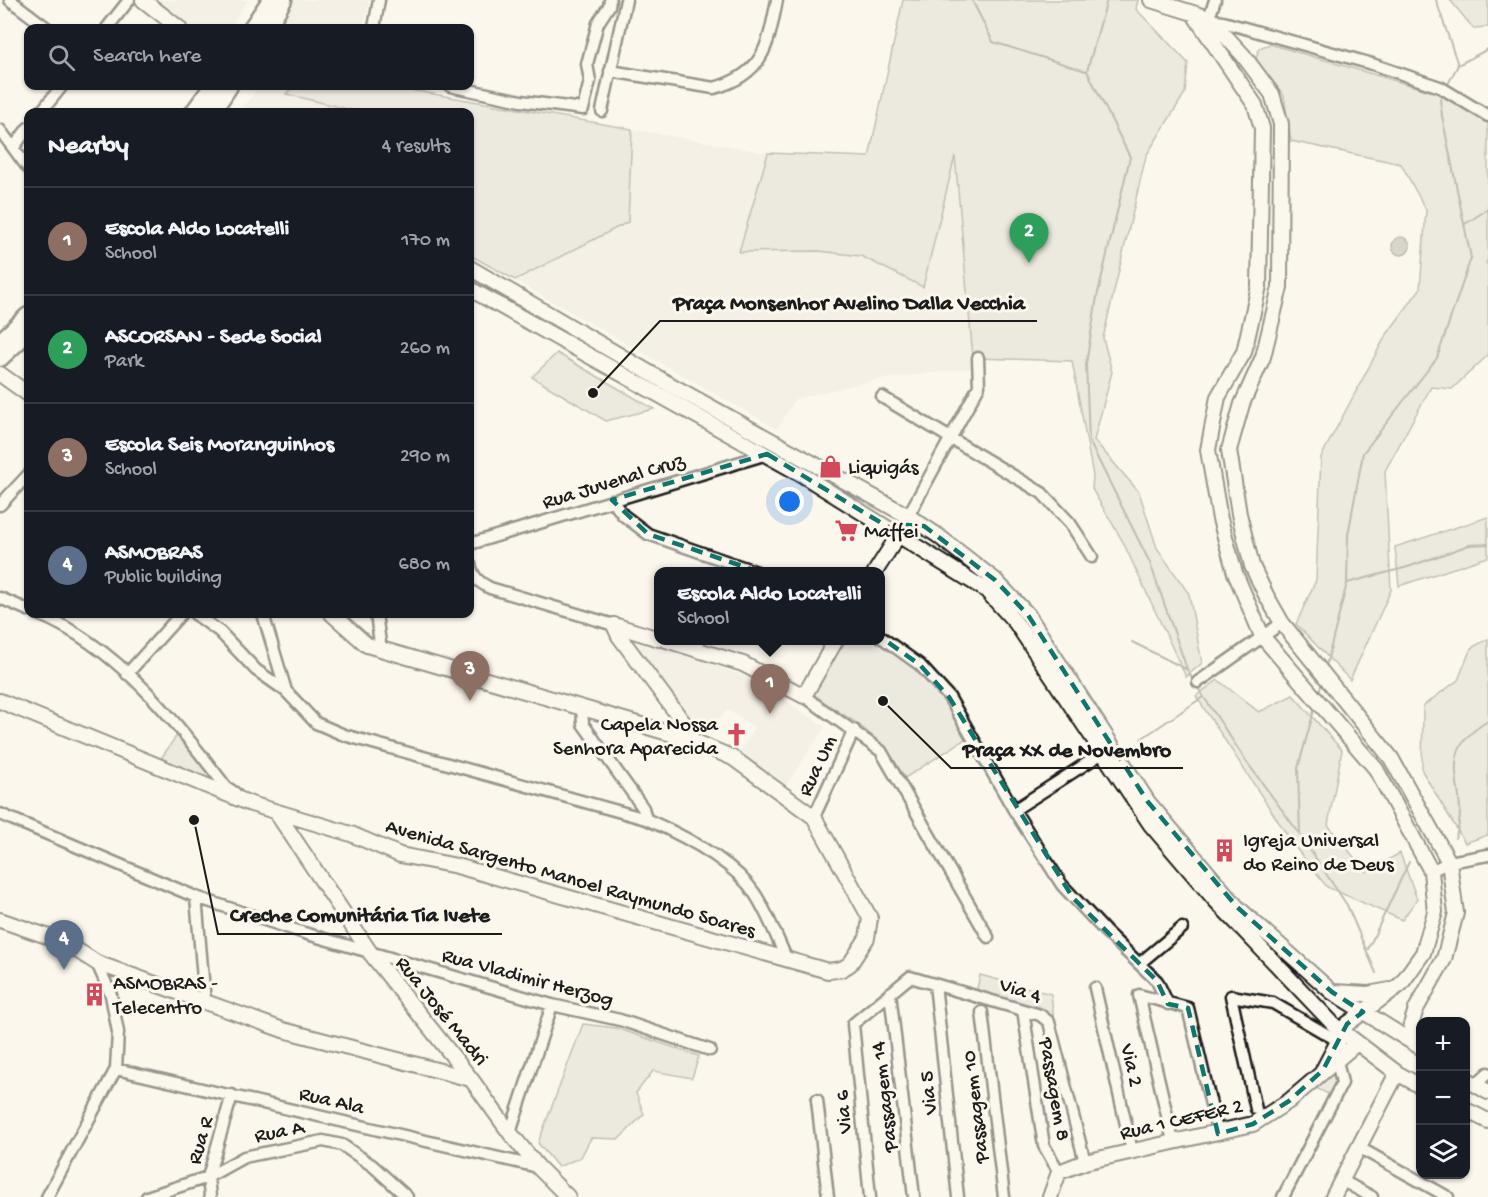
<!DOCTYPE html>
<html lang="en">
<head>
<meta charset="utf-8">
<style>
  :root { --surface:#171b24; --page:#242831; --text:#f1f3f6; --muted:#9ea1a6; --line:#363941; --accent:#b45309 }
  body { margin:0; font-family:"Gochi Hand",sans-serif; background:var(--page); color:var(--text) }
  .controls { position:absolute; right:18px; bottom:18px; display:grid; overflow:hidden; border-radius:12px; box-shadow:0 2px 4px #0004 }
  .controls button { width:54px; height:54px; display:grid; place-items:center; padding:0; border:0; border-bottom:2px solid var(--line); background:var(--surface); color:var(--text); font:30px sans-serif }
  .you { position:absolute; left:790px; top:502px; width:21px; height:21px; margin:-15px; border:4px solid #fff; border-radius:50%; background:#1a73e8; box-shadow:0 0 0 9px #1a73e833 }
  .badge { display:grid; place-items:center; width:39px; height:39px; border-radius:50%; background:var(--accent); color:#fff; font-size:20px; font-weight:700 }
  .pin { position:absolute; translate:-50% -50px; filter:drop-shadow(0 2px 3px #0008) }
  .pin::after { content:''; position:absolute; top:32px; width:21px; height:18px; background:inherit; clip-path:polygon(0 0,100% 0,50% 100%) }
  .popup { position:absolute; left:654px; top:567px; width:231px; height:78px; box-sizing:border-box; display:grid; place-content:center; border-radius:12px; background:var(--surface); filter:drop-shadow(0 2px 4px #0005); font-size:20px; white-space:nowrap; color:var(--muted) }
  .popup b { font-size:22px; color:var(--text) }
  .popup::after { content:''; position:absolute; left:50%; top:100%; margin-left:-12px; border:12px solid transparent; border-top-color:var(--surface) }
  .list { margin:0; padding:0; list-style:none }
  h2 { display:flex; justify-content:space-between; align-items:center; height:78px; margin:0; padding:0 24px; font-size:26px }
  h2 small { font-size:20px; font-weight:400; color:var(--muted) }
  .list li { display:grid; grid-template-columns:39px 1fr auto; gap:18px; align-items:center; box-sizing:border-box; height:108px; padding:0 24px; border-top:2px solid var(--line) }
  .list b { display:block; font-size:22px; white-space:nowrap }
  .list p { margin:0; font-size:20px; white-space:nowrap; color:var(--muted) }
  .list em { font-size:20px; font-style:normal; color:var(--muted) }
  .icon { flex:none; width:33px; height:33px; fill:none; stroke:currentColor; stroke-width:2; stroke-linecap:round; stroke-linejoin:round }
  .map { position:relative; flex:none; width:1488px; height:1197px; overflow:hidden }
  .search { position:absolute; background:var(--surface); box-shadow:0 2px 4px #0004; left:24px; top:24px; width:450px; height:66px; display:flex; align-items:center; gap:15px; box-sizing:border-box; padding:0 21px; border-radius:12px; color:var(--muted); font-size:22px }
  .panel { position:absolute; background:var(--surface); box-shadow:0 2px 4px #0004; left:24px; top:108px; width:450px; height:510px; border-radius:12px }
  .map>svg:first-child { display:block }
  .built { fill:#eae6dc }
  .green { fill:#dad7ce; stroke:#7b7a75; stroke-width:1.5 }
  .water { fill:#afaca5; stroke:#74726e; stroke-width:1.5 }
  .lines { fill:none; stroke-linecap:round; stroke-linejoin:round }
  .stream { stroke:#74726e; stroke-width:2 }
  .street-casing { stroke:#1c1c1c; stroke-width:15 }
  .secondary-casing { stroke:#1c1c1c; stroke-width:18 }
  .primary-casing { stroke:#1c1c1c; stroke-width:21 }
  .street { stroke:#fbf7ec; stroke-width:10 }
  .secondary { stroke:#fbf7ec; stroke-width:14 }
  .primary { stroke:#fbf7ec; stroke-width:16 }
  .marked { fill:none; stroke:#0f766e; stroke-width:4.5; stroke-dasharray:12 8; stroke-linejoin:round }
  .labels { text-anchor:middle; stroke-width:6; stroke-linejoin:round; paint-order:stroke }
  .poi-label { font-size:21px; fill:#1c1c1c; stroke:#fbf7ec; text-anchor:start }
  .street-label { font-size:21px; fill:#1c1c1c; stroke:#fbf7ec }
  .leader { fill:none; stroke:#1c1c1c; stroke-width:2 }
  .callout-dot { fill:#1c1c1c; stroke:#fbf7ec; stroke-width:2 }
  .callout-label { font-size:22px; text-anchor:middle; font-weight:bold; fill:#1c1c1c; stroke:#fbf7ec; stroke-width:6; stroke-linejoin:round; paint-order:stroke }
</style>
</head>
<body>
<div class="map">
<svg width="1488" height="1197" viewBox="0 0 1488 1197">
  <rect width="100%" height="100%" fill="#fbf7ec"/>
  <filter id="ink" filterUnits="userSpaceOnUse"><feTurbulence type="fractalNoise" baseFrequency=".0167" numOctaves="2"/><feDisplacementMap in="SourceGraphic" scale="12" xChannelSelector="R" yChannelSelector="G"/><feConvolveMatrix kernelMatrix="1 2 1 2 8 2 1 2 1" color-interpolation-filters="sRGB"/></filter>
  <g filter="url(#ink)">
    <path class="built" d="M150,0H248L230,28H187Z
      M292,0H370L363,28H280Z
      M259,86H388L768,153L869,157L955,154L974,368L876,380L795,399L777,429L470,255V112H240Z
      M631,635L755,680L825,727L785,787L739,754L755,728L728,710L704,732L688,718L629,641Z"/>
    <path class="green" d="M903,0H1138L1136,9L1188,63L1185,93L1146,156L1103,338L1112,372L1094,440L1139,492L1157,548L1189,594L1202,663L1186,677L1122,540L1092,489L1093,476L1072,361L973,358L955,156L923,287L861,256L819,251L739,252L768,153L869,157Z
      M1450,0H1488V27L1473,28Z
      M1270,44L1447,96L1488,121V258L1486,263L1488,265V355L1452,389L1431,387L1385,471L1391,590L1350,680L1296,624L1316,580L1321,457L1385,337L1420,289L1426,210L1401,164L1291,141L1284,96L1256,59L1259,48Z
      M294,86H388L632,129L628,222L515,280L470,255V112H360L286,94Z
      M557,353L654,409L606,421L532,377Z
      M1488,517V557L1399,586L1395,547Z
      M1488,639V835L1465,843L1422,771L1423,706L1458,680L1471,648Z
      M844,641H877L916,668L949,707L967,738L905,778L885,747L857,723L812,695Z
      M1218,680L1259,712L1293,695L1342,750L1328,825L1366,872L1400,853L1417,899L1402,920L1327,887L1295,847L1196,696Z
      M177,735L224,787L160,760Z
      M980,975L1051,994L1055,1027L1040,1007L976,993Z
      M583,1024L616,1028L699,1056L692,1078L653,1071L636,1093L644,1114L619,1139L591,1138L581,1157L558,1167L538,1143Z
      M1331,1072L1338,1085L1332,1096L1316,1088Z"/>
    <path class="water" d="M1392 246a9 9 0 1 1 18 0a9 9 0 1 1-18 0Z"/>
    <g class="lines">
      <path class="stream" d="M972,0L993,42L1086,71
        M1107,0L1087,71L1130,157L1097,297L1086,364L1089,441L1150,563L1187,669L1193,680
        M1436,0L1458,65
        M1447,86L1458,65L1488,49
        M1465,224L1488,209
        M1347,583L1408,567L1469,545L1488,544
        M1132,642L1186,669
        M1325,670L1347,583L1348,535L1363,453L1437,358L1471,258L1442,116L1440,99L1443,94
        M1196,685L1246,761L1299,833
        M1319,693L1322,681
        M1315,707L1298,768L1300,835L1347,905L1376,973
        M1141,739L1203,697
        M1455,838C1474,791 1428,756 1488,721
        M1368,949L1409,862"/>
      <defs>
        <path id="street" d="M10,0L47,28
          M1215,0L1209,18L1372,64L1440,87L1488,116
          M107,28L129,0
          M374,28L379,0
          M610,71L714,88C764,74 768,46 777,0
          M450,86L521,101L583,109L590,81L587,64L598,23L609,6L610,0
          M602,111L626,0
          M41,112L62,86
          M0,130L28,168
          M14,147L28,128
          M882,397L1042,493L1070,523L1092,557
          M612,500L623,515L648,534L757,572
          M0,505L28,475
          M908,516L979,386L978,358
          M470,544L767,454
          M470,564C473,577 478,582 490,588L614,625
          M0,598L28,610
          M38,614C117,646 176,721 226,787L235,793
          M195,614L220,632L256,670L286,691L316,723L344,735L646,819C680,834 734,861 755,894C768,914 777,938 787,960
          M263,614L286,691
          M376,614L381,650
          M881,637L920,665L949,697L1014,810L1062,885L1106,932L1157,981L1168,1004
          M127,674L181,614
          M1198,682L1282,623
          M804,696L881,751L988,937
          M582,708L583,724L643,808L646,819
          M1014,810L1101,754
          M0,814L196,897L304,933L552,1005L620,1020L710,1050
          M814,817L854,730
          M1431,871L1449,862L1488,855
          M196,897L205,1002
          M1140,963L1182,928
          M935,984L958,1197
          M1095,988L1132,1151
          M890,993L914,1197
          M1023,1010L1044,1146L1059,1172
          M982,1012L1004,1197
          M116,1069L538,1167
          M1475,1085L1488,1073
          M817,1100L828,1197
          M1256,1109L1231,996L1273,1003L1340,1042
          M510,1133L552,1005
          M1173,1141L1139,995L1188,1008L1218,1134
          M1358,1147L1448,1197
          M1341,1180L1372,1197
          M47,1197L116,1069L118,1032L111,995L97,963
          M147,1197L208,1177L244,1157L323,1141L342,1145L373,1166L407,1197
          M210,1197L208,1177L232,1095
          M870,1197L853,1024L910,977L1040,1015L1049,1022L1085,1162
          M1283,1197L1342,1083L1337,1061L1333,1058"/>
        <path id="secondary" d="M143,0L179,28
          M1151,0L1209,18L1243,55L1272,94L1281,124L1280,287L1263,357L1242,404L1229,450L1239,514L1252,566L1266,595L1282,623L1391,758L1449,862L1456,913L1444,959L1416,1009L1411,1025L1415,1043
          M1193,13L1255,105L1262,128L1259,286L1244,352L1218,397L1208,450L1220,519L1235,573L1262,636L1376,769L1431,871L1435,912L1423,953L1401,984L1347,1024L1323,1070
          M470,268L667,383L908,516L937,535L995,580L1028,615L1148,802L1237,907L1332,992L1420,1047
          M470,289L804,476L986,590L1016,623L1151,825L1215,900L1334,1025L1397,1073L1420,1086
          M0,374L28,394
          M875,572L903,528
          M614,625L619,636L683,722L689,739
          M614,625L659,639
          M666,640L743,664L804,696L836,640
          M0,701L251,804L351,834L400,855L457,866L828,971L842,969L850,964L867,938L870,918L814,817L733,758L689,739L367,645L332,614
          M276,812L371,954L471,1079L510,1133L538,1167L568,1197
          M0,920L64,942L97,963L283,1030L471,1079
          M1334,992L1368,994L1390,990
          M1466,1079L1488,1092
          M1466,1110L1488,1121
          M1050,1197L1059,1172L1085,1162L1253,1124L1289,1101L1357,1043
          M1333,1197L1397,1073"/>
        <path id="primary" d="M252,28L271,0
          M267,28L283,0
          M194,112L213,86
          M212,112L229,86
          M0,342L28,316
          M0,358L28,332"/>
      </defs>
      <use href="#street" class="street-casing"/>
      <use href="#secondary" class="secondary-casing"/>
      <use href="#primary" class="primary-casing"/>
      <use href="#street" class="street"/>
      <use href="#secondary" class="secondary"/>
      <use href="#primary" class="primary"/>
    </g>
  </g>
  <path d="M0 0H1488V1197H0ZM767,454L898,533L907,525L924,526L995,580L1028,615L1148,802L1237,907L1332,992L1363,1012L1347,1024L1323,1070L1289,1101L1253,1124L1218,1134L1188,1008L1168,1004L1157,981L1073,898L949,697L920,665L850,615L780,579L648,534L612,500Z" fill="#fbf7ec" fill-opacity=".55" fill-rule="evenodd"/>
  <path class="marked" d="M767,454L898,533L907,525L924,526L995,580L1028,615L1148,802L1237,907L1332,992L1363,1012L1347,1024L1323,1070L1289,1101L1253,1124L1218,1134L1188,1008L1168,1004L1157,981L1073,898L949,697L920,665L850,615L780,579L648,534L612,500Z"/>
  <defs>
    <symbol id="shop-bare" viewBox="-9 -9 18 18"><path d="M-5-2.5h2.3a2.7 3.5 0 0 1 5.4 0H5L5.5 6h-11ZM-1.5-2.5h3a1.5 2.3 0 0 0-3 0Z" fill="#d1495b" stroke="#fbf7ec" stroke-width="2.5" paint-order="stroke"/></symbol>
    <symbol id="supermarket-bare" viewBox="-9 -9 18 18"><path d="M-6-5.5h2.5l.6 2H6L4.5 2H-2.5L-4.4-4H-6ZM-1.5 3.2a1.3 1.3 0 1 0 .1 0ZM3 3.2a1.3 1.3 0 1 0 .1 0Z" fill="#d1495b" stroke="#fbf7ec" stroke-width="2.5" paint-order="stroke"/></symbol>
    <symbol id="church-bare" viewBox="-9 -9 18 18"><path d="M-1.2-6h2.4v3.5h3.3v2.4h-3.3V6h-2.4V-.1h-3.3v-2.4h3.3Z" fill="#d1495b" stroke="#fbf7ec" stroke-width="2.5" paint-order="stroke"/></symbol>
    <symbol id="building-bare" viewBox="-9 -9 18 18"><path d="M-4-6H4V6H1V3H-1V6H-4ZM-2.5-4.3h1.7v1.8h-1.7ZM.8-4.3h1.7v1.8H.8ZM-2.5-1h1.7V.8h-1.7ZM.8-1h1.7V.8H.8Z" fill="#d1495b" stroke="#fbf7ec" stroke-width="2.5" paint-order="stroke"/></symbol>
  </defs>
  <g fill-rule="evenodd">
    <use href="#shop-bare" x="814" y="450" width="33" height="33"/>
    <use href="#supermarket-bare" x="830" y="514" width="33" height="33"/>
    <use href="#church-bare" x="720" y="718" width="33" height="33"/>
    <use href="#building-bare" x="1208" y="834" width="33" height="33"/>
    <use href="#building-bare" x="78" y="978" width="33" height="33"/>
  </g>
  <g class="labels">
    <g class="poi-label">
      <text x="848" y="473">Liquigás</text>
      <text x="864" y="537">Maffei</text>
      <text x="718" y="730" text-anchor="end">Capela Nossa<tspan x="718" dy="24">Senhora Aparecida</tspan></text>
      <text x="1243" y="846">Igreja Universal<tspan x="1243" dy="24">do Reino de Deus</tspan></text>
      <text x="113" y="989">ASMOBRAS -<tspan x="113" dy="24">Telecentro</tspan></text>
    </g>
    <g class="street-label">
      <text transform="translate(613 480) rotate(-17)" y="7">Rua Juvenal Cruz</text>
      <text transform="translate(816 765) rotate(-65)" y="7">Rua Um</text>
      <text transform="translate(571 877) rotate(16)" y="7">Avenida Sargento Manoel Raymundo Soares</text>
      <text transform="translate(528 976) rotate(15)" y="7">Rua Vladimir Herzog</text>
      <text transform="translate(1021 989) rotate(18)" y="7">Via 4</text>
      <text transform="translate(443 1010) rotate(51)" y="7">Rua José Madri</text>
      <text transform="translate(1133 1065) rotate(77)" y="7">Via 2</text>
      <text transform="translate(1056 1089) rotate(80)" y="7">Passagem 8</text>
      <text transform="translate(927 1093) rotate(-96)" y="7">Via 5</text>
      <text transform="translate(883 1097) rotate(-97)" y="7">Passagem 14</text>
      <text transform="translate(332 1099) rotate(13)" y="7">Rua Ala</text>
      <text transform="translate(974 1107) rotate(-97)" y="7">Passagem 10</text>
      <text transform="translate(842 1112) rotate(-95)" y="7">Via 6</text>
      <text transform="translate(1181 1118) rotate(-13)" y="7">Rua 1 CEFER 2</text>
      <text transform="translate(279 1130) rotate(-11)" y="7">Rua A</text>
      <text transform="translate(199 1140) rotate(-74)" y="7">Rua R</text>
    </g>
  </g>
  <path class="leader" d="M593 393L660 321H1037M883 701L951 768H1183M194 820L218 934H502"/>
  <g class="callout-dot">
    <circle cx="593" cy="393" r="6"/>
    <circle cx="883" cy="701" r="6"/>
    <circle cx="194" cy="820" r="6"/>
  </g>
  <g class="callout-label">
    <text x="849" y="309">Praça Monsenhor Avelino Dalla Vecchia</text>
    <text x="1067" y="756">Praça XX de Novembro</text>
    <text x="360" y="921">Creche Comunitária Tia Ivete</text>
  </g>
</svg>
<div class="controls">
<button>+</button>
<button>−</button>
<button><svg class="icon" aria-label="layers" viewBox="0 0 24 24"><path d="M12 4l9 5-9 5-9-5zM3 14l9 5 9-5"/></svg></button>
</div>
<div class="you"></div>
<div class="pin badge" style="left:770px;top:714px;background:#8d6e63">1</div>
<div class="popup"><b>Escola Aldo Locatelli</b>School</div>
<div class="pin badge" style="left:1029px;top:263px;background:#2e9e5b">2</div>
<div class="pin badge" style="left:470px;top:701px;background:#8d6e63">3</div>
<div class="pin badge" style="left:64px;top:970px;background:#5c6f8a">4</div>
<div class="search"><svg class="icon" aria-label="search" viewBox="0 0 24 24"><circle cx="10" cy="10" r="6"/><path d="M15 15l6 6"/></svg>Search here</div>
<section class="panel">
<h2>Nearby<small>4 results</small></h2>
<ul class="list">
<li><span class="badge" style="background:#8d6e63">1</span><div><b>Escola Aldo Locatelli</b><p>School</p></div><em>170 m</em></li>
<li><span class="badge" style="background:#2e9e5b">2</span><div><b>ASCORSAN - Sede Social</b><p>Park</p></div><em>260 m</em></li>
<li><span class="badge" style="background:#8d6e63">3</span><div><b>Escola Seis Moranguinhos</b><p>School</p></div><em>290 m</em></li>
<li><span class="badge" style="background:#5c6f8a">4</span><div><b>ASMOBRAS</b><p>Public building</p></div><em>680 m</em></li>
</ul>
</section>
</div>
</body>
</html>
